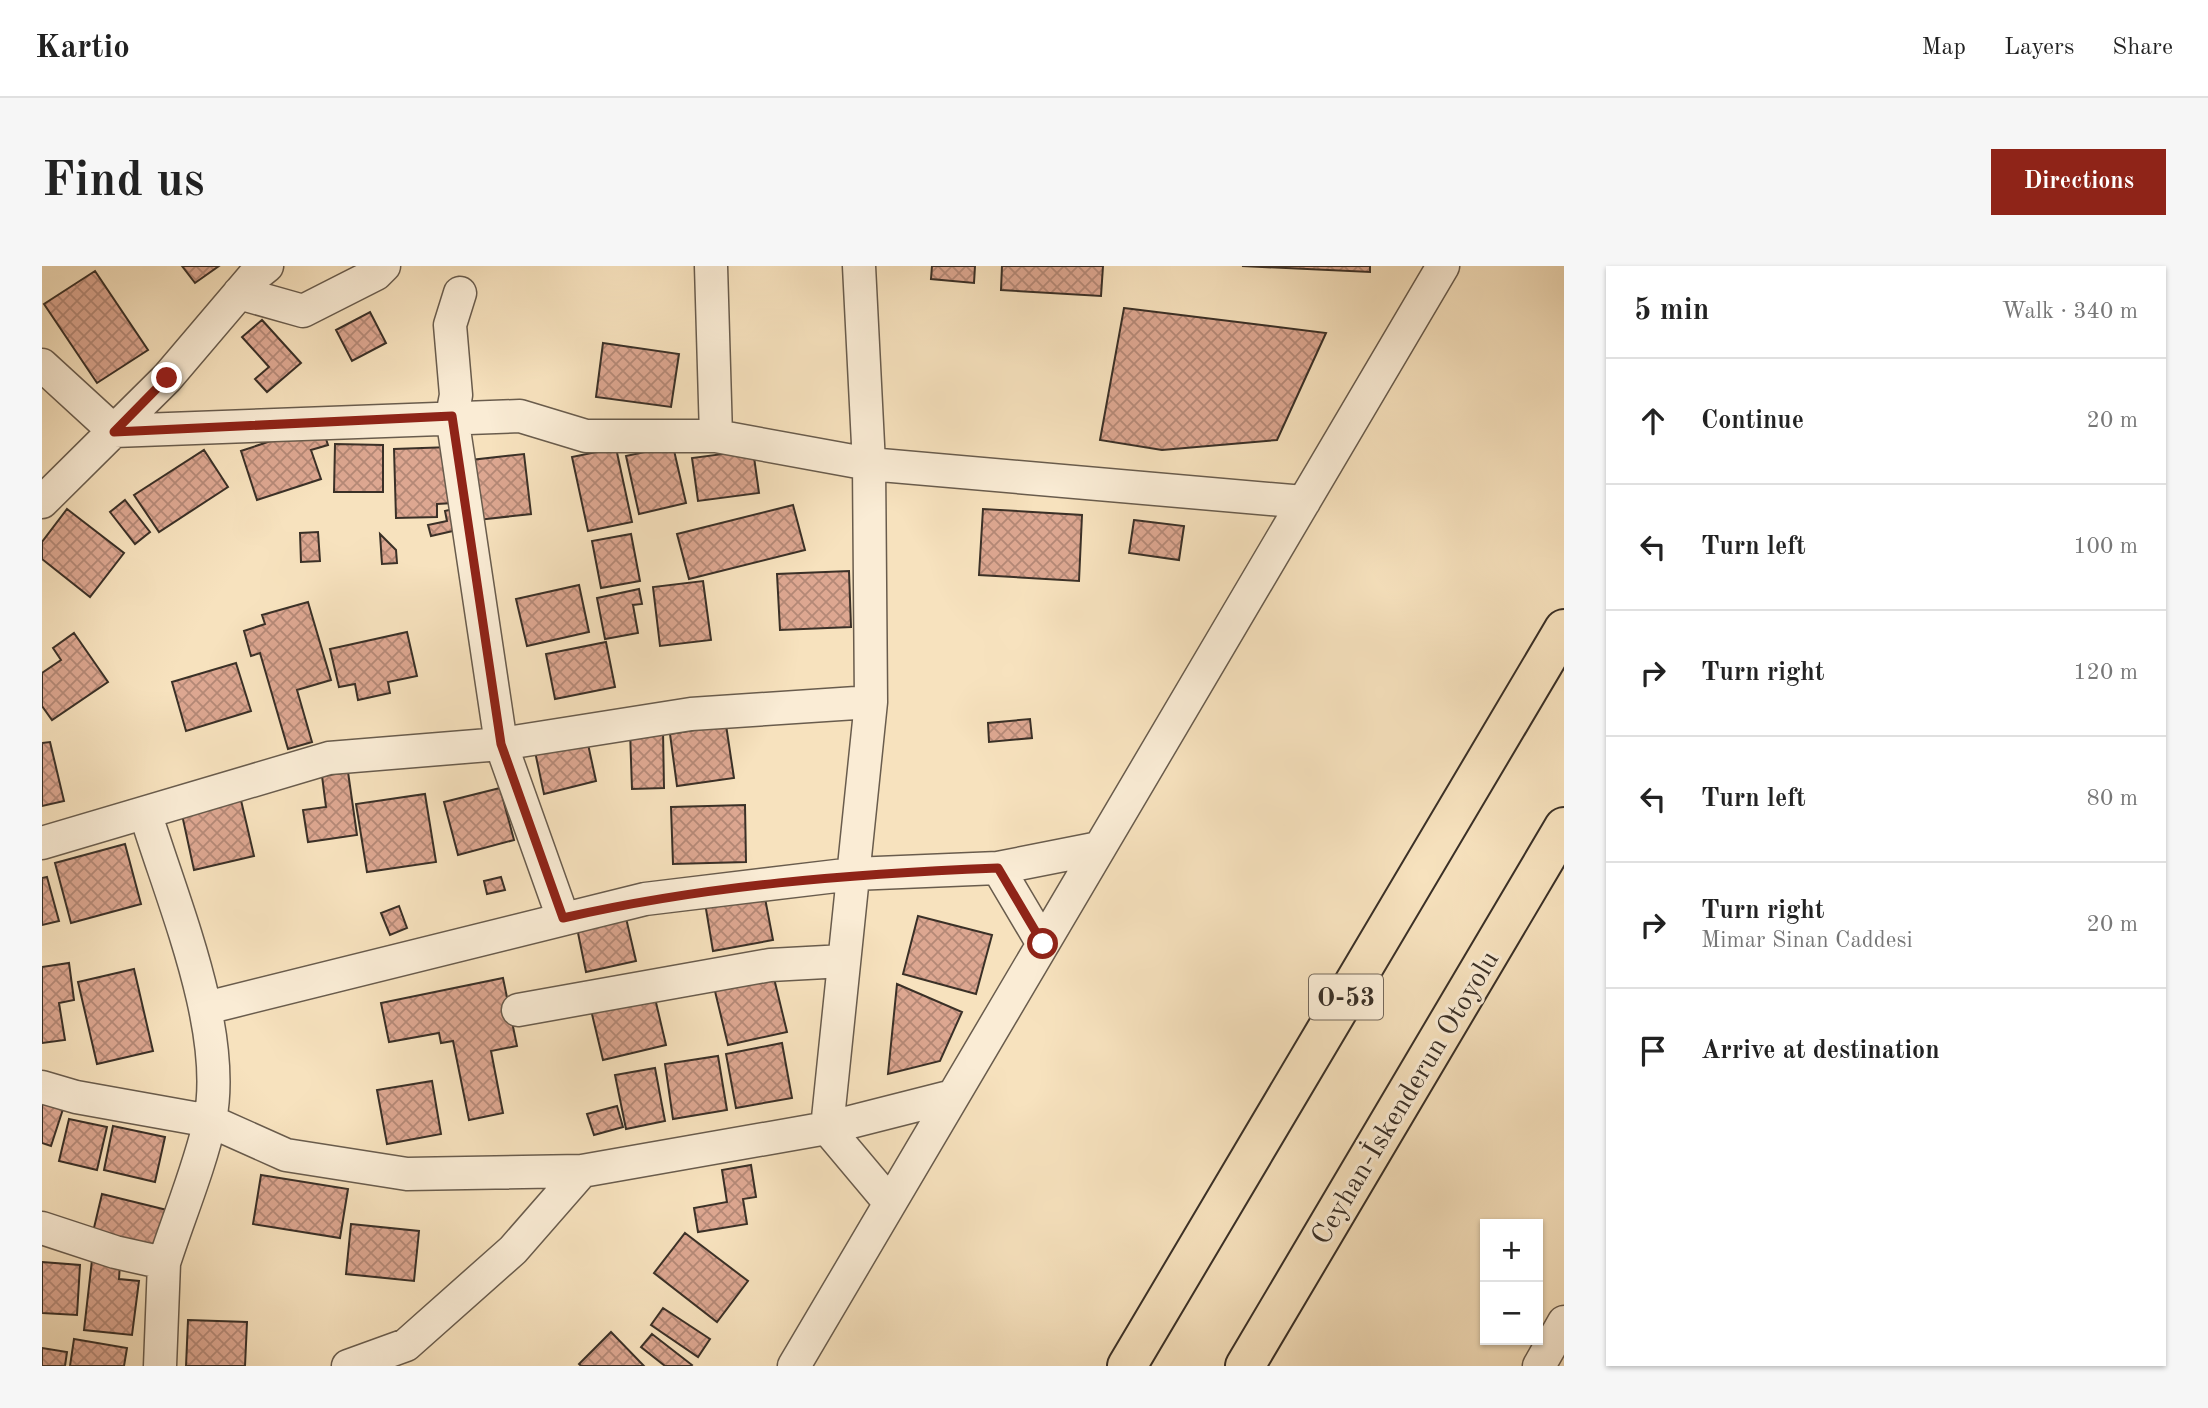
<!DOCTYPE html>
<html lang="en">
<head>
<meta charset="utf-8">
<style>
  :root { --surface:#fff; --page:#f6f6f6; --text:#222; --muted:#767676; --line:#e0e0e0; --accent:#8f2418 }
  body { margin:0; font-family:"Old Standard TT",serif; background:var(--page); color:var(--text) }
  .controls { position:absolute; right:21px; bottom:21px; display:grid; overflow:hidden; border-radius:0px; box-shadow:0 2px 5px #0004 }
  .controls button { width:63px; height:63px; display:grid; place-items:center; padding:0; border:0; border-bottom:2px solid var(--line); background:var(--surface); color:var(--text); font:35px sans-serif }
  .stop { position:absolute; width:21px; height:21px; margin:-16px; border:5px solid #8f2418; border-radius:50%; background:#fff }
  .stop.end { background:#8f2418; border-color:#fff; box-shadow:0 2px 7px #0008 }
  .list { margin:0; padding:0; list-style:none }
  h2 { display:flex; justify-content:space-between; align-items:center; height:91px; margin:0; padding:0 28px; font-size:30px }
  h2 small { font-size:23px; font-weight:400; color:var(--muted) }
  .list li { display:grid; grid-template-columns:46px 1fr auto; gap:21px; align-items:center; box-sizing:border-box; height:126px; padding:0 28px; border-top:2px solid var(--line) }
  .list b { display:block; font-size:26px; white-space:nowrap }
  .list p { margin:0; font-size:23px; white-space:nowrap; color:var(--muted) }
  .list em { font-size:23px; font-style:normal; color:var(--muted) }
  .icon { flex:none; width:38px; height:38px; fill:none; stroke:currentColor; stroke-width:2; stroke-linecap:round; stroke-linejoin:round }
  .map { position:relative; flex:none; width:1522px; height:1100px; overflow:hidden; border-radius:0px }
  header { display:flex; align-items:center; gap:42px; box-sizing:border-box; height:98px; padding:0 35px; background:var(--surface); border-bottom:2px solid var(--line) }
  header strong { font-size:33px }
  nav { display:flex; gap:38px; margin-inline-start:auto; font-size:24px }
  .intro { display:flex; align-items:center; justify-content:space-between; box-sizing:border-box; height:168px; padding:0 42px }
  h1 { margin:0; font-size:49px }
  .button { padding:18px 32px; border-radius:0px; background:var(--accent); color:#fff; font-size:24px; font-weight:700 }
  main { display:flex; gap:42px; padding:0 42px }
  aside { flex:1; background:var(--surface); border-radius:0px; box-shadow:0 2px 5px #0004 }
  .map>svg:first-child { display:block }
  .building { fill:url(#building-cross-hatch); stroke:#3a3027; stroke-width:2 }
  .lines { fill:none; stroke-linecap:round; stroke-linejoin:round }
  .minor-casing { stroke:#695c4d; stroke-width:35 }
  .highway-casing { stroke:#3a3027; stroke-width:42 }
  .minor { stroke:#faecd5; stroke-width:32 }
  .highway { stroke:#f7e2be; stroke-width:38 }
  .route { stroke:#8f2418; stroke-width:9 }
  .labels { text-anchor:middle; stroke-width:6; stroke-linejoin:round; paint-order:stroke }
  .shield { fill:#faecd5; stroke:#74685b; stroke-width:2 }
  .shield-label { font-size:26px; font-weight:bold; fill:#3a3027 }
  .street-label { font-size:28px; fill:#3a3027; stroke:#faecd5 }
</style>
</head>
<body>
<header>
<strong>Kartio</strong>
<nav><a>Map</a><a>Layers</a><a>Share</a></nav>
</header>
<div class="intro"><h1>Find us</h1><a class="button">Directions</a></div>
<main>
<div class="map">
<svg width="1522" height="1100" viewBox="0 0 1522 1100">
  <defs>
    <pattern id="building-cross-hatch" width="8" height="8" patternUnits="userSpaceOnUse" patternTransform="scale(1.75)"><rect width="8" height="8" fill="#dda791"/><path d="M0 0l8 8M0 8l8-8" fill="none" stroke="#b48876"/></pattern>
  </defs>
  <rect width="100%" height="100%" fill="#f7e2be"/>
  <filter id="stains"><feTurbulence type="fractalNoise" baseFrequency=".00286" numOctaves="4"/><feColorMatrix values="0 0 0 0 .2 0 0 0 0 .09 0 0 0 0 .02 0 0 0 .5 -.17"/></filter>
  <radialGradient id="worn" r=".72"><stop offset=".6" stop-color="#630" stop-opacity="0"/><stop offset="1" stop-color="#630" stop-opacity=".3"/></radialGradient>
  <path class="building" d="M140,0H177L153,17Z
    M890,0H933L932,17L889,13Z
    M960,0H1061L1059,30L959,24Z
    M1200,0H1328V6Z
    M53,5L106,84L55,117L2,38Z
    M1082,42L1284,67L1235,174L1120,184L1058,174Z
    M328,46L344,77L310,95L294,64Z
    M220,54L259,97L225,126L213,113L227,101L200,71Z
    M561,77L637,88L629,141L554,131Z
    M279,158L286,179L269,184L279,213L215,234L199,185Z
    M293,178L341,179V226H292Z
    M631,180L644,237L597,248L584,190Z
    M409,181L411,237L395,238V251L354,252L352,183Z
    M574,182L590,256L546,265L530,191Z
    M162,184L186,221L117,266L92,229Z
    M711,184L717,227L656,235L650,192Z
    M482,188L489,248L436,254L429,194Z
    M83,234L108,266L93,278L68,246Z
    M751,239L763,284L647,313L635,268Z
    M419,241L424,262L389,270L386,259L405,255L403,245Z
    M25,243L82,287L48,331L0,293V276Z
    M941,243L1040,249L1037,315L937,309Z
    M1092,254L1142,260L1137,294L1087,287Z
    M276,266L278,295L259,296L258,267Z
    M338,268L354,284L355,297L340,298Z
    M589,268L598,315L559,322L550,275Z
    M807,305L809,361L738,364L735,308Z
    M661,315L669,374L618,380L611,321Z
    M537,319L547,366L485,380L474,333Z
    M597,323L600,338L591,339L596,367L563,373L555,332Z
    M266,336L289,414L255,424L270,476L246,483L218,387L209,390L202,365L223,358L220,349Z
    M365,366L375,410L346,416L348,427L316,434L313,418L297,421L288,383Z
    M32,367L66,416L10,454L0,440V407L19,394L11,382Z
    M564,376L573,421L513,433L504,388Z
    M194,397L209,445L144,465L130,416Z
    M988,453L990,472L947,476L946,457Z
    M684,459L692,512L635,520L628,468Z
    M621,464L622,522L590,523L588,465Z
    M544,469L554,515L502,528L492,481Z
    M8,476L22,535L0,540V477Z
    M306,506L315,569L266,576L261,544L284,541L280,510Z
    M458,522L472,574L416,589L402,536Z
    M383,528L394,596L325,606L314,538Z
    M198,530L212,590L152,604L139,544Z
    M703,539L704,596L631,598L629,541Z
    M83,578L99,638L29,657L13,597Z
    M5,611L17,655L0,659V612Z
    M459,611L463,624L445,628L442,615Z
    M722,627L731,674L671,685L663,637Z
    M357,640L365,662L348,669L339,647Z
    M876,650L950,669L934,728L861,708Z
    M584,652L594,695L544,706L535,662Z
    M27,697L32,734L17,737L23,774L0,777V701Z
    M92,703L111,785L55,798L36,716Z
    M730,704L745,766L686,779L671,717Z
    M461,712L475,780L449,785L461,847L427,854L411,775L399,777L397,767L347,776L339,737Z
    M855,718L920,746L898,795L846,808Z
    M612,728L624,779L561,794L549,744Z
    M740,777L750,832L694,842L684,788Z
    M676,790L685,844L631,853L623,798Z
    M613,802L623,855L584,863L573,809Z
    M390,815L399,868L345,878L335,824Z
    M0,833L22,840L9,880L0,877Z
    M575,840L581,861L552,869L545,848Z
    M27,853L65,861L55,904L17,895Z
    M71,860L123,871L113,916L62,904Z
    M709,899L714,931L701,933L705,958L656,966L652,942L685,936L680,904Z
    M219,909L306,923L298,972L211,958Z
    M60,928L125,944L115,982L51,966Z
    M309,958L377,965L372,1015L304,1008Z
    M643,967L706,1015L675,1056L612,1007Z
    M50,994L78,997L77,1013L97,1015L90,1069L42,1064Z
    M0,996L38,999L35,1049L0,1047Z
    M621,1042L668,1073L656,1091L609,1059Z
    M146,1054L205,1056L203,1100H144Z
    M569,1066L602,1100H539L537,1098Z
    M610,1068L650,1099L649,1100H623L599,1081Z
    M32,1073L85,1082L82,1100H28Z
    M0,1082L25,1086L23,1100H0Z"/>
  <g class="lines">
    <defs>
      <path id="minor" d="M669,0L674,170
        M817,0L827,198L829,436L785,862L848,937
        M197,27L261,45L334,8L342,0
        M418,27L408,59L414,129L410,150L459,478L521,652
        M0,99L72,165L478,150L544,170H674L827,198L1262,236
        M0,236L125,112L210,12L225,0
        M104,549C131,637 186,764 168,854C159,898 136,953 122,997
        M0,577L287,492L459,478L649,448L829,436
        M956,602L1001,678
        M164,742L603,633L811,608L956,602L1057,582
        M476,744L728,699L802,695
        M0,821L34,831L168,855L244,889L365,908L540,905L785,862L911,830
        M0,962L73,986L122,997L118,1100
        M306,1100L364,1079L471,984L540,905
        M752,1100L1401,0
        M1497,1100L1522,1056"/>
      <path id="highway" d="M1085,1100L1522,363
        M1203,1100L1522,561"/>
    </defs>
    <use href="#minor" class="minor-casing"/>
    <use href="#highway" class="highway-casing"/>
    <use href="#minor" class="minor"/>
    <use href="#highway" class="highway"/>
  </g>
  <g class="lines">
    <path class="route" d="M125,112L72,166L410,150L459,478L521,652C665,619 808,608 956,602L1001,678"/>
  </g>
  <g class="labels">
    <rect class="shield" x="1267" y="708.5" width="74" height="45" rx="5"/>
    <g class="shield-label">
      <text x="1304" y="740">O-53</text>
    </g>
    <g class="street-label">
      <text transform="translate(1362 831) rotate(-59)" y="10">Ceyhan-İskenderun Otoyolu</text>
    </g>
  </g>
  <rect width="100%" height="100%" filter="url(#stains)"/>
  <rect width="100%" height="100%" fill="url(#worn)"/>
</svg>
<div class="controls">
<button>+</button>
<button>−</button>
</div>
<div class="stop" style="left:1001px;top:678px"></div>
<div class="stop end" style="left:125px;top:112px"></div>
</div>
<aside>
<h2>5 min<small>Walk · 340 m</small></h2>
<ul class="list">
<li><svg class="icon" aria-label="ahead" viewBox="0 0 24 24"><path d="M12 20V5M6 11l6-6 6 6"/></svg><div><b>Continue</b></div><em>20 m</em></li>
<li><svg class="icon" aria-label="left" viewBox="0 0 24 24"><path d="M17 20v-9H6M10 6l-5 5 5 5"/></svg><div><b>Turn left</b></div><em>100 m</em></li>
<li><svg class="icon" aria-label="right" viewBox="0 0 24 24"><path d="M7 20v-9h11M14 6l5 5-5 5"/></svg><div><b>Turn right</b></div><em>120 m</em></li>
<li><svg class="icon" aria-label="left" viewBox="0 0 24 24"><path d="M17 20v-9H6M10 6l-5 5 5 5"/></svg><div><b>Turn left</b></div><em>80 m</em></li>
<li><svg class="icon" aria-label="right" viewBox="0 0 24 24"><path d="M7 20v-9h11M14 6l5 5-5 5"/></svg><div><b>Turn right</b><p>Mimar Sinan Caddesi</p></div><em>20 m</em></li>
<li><svg class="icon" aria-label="arrive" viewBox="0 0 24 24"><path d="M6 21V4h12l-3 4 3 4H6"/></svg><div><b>Arrive at destination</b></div></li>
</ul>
</aside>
</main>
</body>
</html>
